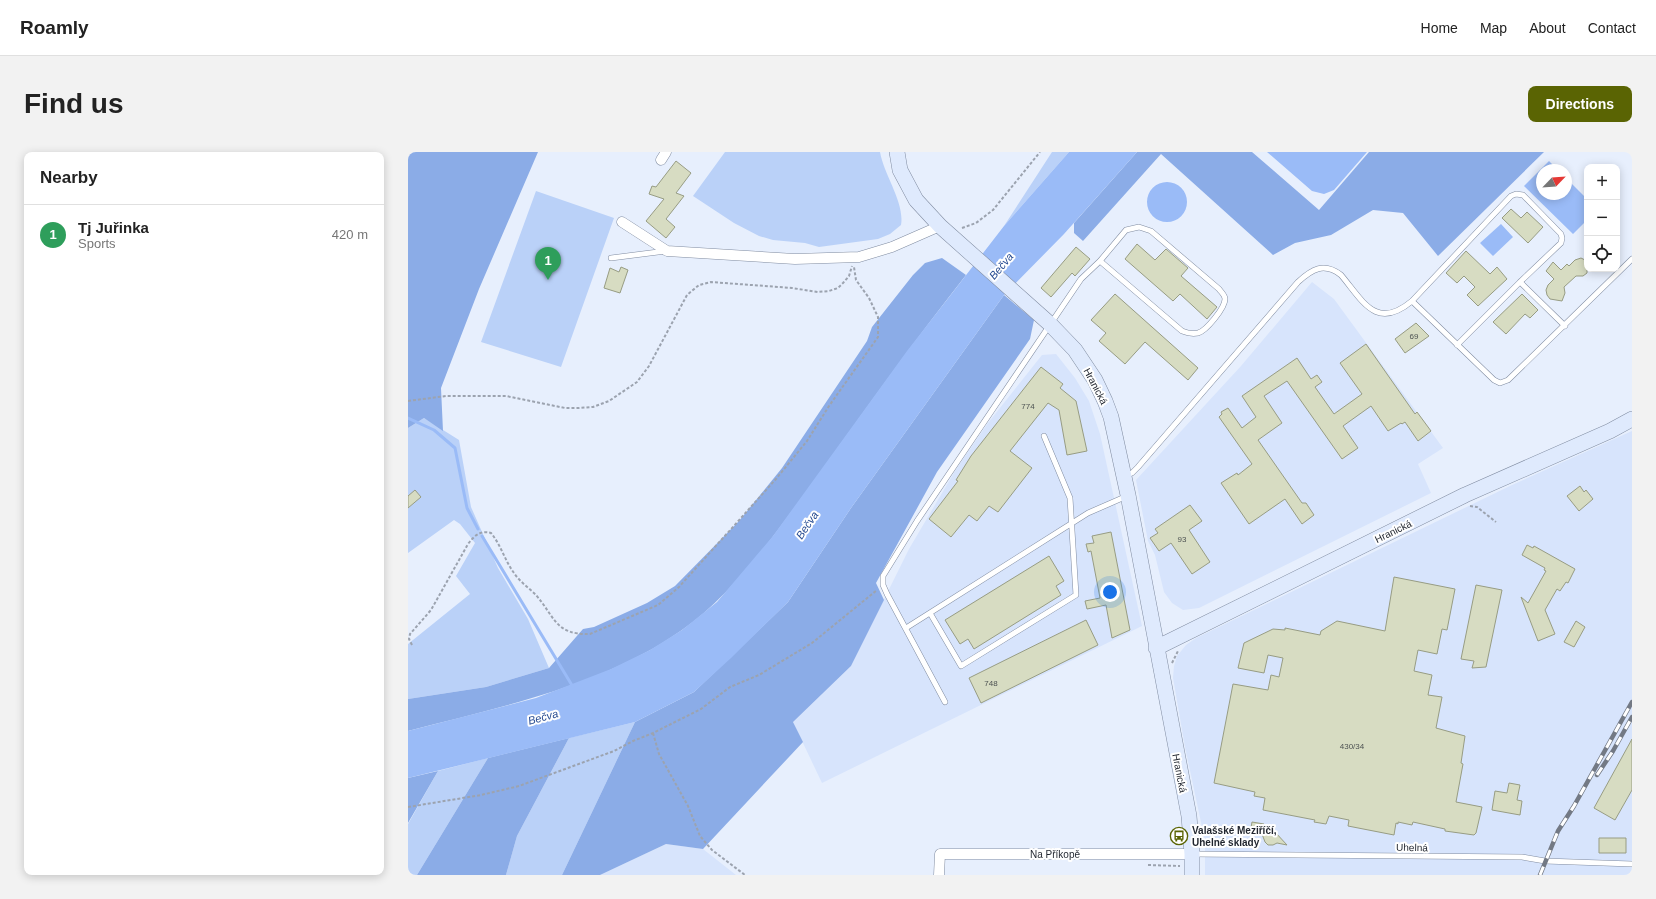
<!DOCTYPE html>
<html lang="en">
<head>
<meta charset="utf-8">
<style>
  :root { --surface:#fff; --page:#f2f2f2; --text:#222; --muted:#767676; --line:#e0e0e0; --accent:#5a6403 }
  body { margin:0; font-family:Helvetica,sans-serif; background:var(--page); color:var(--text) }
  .controls { position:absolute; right:12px; top:12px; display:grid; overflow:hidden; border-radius:8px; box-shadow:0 2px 10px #0003 }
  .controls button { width:36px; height:36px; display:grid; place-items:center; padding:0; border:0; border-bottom:1px solid var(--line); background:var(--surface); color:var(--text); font:20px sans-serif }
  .compass { position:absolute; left:1128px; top:12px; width:36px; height:36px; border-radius:50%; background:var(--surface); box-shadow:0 2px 10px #0003; rotate:65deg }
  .you { position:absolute; left:702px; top:440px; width:14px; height:14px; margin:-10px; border:3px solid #fff; border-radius:50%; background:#1a73e8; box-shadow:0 0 0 6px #1a73e833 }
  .badge { display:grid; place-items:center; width:26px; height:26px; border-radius:50%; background:var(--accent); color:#fff; font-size:13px; font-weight:700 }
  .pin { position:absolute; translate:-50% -33px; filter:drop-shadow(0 1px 2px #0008) }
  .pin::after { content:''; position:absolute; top:21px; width:14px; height:12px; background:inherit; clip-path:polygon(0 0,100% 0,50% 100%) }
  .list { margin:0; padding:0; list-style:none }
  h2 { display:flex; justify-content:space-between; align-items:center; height:52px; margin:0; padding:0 16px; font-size:17px }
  h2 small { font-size:13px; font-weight:400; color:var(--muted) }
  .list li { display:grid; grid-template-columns:26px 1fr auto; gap:12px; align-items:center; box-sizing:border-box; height:60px; padding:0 16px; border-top:1px solid var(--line) }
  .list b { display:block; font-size:15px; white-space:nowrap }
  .list p { margin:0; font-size:13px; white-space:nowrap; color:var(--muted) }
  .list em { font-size:13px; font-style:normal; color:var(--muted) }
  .icon { flex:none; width:22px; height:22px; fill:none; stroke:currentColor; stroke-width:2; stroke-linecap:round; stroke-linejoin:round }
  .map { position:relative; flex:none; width:1224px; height:723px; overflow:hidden; border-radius:8px }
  header { display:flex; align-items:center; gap:24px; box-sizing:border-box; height:56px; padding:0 20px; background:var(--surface); border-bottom:1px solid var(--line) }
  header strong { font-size:19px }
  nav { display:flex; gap:22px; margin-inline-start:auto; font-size:14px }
  .intro { display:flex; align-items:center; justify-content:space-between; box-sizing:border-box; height:96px; padding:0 24px }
  h1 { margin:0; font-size:28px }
  .button { padding:10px 18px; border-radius:8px; background:var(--accent); color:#fff; font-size:14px; font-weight:700 }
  main { display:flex; gap:24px; padding:0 24px }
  aside { flex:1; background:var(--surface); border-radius:8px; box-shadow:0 2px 10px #0003 }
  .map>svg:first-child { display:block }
  .built { fill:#d7e4fc }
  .green { fill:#bad1f8 }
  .forest { fill:#8bace7 }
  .water { fill:#9abbf7 }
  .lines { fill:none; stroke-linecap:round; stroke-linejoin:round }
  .stream { stroke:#9abbf7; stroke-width:3 }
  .building { fill:#d7dcc2; stroke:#979c83 }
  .lane-casing { stroke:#808ca1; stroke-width:6 }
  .street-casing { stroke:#808ca1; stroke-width:11 }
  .secondary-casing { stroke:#808ca1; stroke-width:16 }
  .path { stroke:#9ca3af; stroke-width:2; stroke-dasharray:3 2; stroke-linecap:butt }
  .lane { stroke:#fff; stroke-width:5 }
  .street { stroke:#fff; stroke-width:10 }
  .secondary { stroke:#dfeafd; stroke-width:15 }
  .rail-casing { stroke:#737984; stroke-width:4.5 }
  .rail { stroke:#fff; stroke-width:3; stroke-dasharray:9; stroke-linecap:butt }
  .labels { text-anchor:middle; stroke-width:4; stroke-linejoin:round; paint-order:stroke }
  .number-label { font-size:8px; fill:#4d5252 }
  .street-label { font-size:10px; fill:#1f242d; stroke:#fff }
  .poi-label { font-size:10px; font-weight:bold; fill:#1f242d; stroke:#fff; text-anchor:start }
  .water-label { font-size:11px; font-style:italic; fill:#264b91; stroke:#fff }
</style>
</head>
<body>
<header>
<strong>Roamly</strong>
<nav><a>Home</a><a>Map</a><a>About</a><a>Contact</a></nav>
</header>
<div class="intro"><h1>Find us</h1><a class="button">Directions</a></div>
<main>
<aside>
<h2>Nearby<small></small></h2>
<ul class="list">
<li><span class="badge" style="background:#2e9e5b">1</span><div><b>Tj Juřinka</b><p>Sports</p></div><em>420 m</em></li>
</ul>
</aside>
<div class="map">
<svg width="1224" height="723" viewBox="0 0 1224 723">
  <rect width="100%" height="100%" fill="#e7effd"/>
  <path class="built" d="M904,130L926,147L1035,296L1010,312L1023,341L791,456L775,458L764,451L756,440L747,403L740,389L728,328L833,214Z
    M648,202L667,226L681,249L692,282L734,474L414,631L385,570L443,514L501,397L547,319L580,271L634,203Z
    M1224,279V723H797V689L777,595L765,526L766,514L769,504L778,493L788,486L1104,333Z
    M258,692L295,697L328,723H192Z"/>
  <path class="green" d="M317,0H472C476,23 497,51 493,73L482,82L470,87L411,95L397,91L365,88L351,84L326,71L285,44Z
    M644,0H661L596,74Z
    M128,39L206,66L153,215L73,190Z
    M16,266L51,288L63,355L90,416L120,467L141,516L78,535L0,547V492L62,442L48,424L67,391L52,372L46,368L0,401V276Z
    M227,570L154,723H98L109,684L161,586Z
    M80,606L9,723H0V672L30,619Z"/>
  <path class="forest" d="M0,0H130L71,137L33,236L35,279L16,266L0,276Z
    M729,0H844L911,58L961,0H1136L1030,104L995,61L965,58L923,83L887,91L865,103L753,2L675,89L666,81V71Z
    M534,106L558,123C506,189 457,258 408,326C370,378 327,441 274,478C195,534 92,555 0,579V547L78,535L141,516L175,477L186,475L239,451L267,434L331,369L374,316L459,189L464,175L505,123L517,111Z
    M596,143L626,168L622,187L529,320L468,431L476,448L443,514L385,570L395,590L295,697L258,692L192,723H154L227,570L286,540L380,450L443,356Z
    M161,586L109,684L98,723H9L80,606Z
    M30,619L0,671V672V626Z"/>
  <path class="water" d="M661,0H729L656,82L596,143L443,356L380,450L323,506L286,540L227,570L0,626V579L128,546L203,517L242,498L274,478L309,450L365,384L499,199L545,140L596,74Z
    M859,0H959L926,38L916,42L904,39Z
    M1141,9L1150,18H1134V42H1158V26L1179,47V68L1165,82L1116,34Z
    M739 50a20 20 0 1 1 40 0a20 20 0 1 1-40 0Z
    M1093,72L1105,85L1085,104L1072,91Z"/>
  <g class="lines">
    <path class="stream" d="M0,266L26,278L47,296L59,356L70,377
      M74,384L165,535"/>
  </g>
  <path class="building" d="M268,9L283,21L268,41L276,44L258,67L267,75L258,86L238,69L256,47L241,42L244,34L248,35Z
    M1103,57L1113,66L1119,60L1135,75L1120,91L1094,66Z
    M729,92L747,108L758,97L780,116L773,124L809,155L799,167L772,142L765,149L717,107Z
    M668,95L682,107L667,124L664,121L643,145L633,136Z
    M1058,99L1082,122L1089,115L1099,127L1070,154L1059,143L1067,135L1056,124L1049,131L1038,121Z
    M1173,106L1179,109V121L1175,124H1168L1156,135L1157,141L1154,149L1142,147L1139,143L1138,138L1140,133L1146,127L1138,119L1145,110L1153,118L1159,112L1161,114L1167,108Z
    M213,115L220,118L212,141L196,136L202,116L211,120Z
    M707,142L790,216L780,228L737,190L717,212L691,189L698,181L683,168Z
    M1114,142L1130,158L1122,166L1117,162L1098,182L1085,170Z
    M1008,171L1021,184L997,201L987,187Z
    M958,192L1007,262L1009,260L1023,279L1010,289L997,270L994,272L993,271L980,279L963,254L935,274L950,296L934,307L879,229L856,244L874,271L850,288L894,351H898L906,363L894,372L877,347L841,372L813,331L829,321L830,323L844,312L811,265L814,262L813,260L820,256L834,276L848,265L834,244L889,206L903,227L909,223L914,230L907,235L926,262L954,242L932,211Z
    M633,215L655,232L652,236L668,249L679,299L659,303L651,258L640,251L602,299L624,316L590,360L581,354L569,369L561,363L543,385L521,367L550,329L548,328L563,304Z
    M1172,334L1176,340L1178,338L1185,347L1171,359L1159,344Z
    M7,338L13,345L0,356V344Z
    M782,353L794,369L781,378L802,410L784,422L763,391L751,399L742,386L750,381L747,377Z
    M703,380L722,478L704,486L698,453L679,457L677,449L692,446L683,399L680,400L678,392L686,391L684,384Z
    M1119,393L1125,396L1126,394L1167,417L1160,431L1158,430L1152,439L1149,437L1137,458L1147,482L1130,489L1113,445L1120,451L1138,419L1136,418L1137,416L1114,403Z
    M641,404L656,429L648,434L653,443L566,497L560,487L552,492L537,468Z
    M986,425L1047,437L1039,478L1034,477L1029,502L1010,498L1006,519L1024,523L1020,543L1034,545L1028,576L1057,584L1053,611L1055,612L1048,650L1074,655L1068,681L1066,683L1037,679V677L1005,670L1004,673L990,670V672L988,671L986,683L940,674L941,668L921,664L918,672L906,670L907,668L855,658L857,646L846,644L847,640L806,631L825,532L860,538L863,523L871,525L875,506L860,503L856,521L830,516L836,491L865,477L877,478V476L912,483L913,479L929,469L977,479Z
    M1068,433L1094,438L1078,515L1064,516L1066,509L1053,507Z
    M678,468L690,493L573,551L561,526Z
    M1168,469L1177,475L1166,495L1156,490Z
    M1224,587V638L1207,668L1186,656Z
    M1101,631L1112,633L1109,648L1114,649L1112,663L1084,658L1087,639L1099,641Z
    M844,670L856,672L855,678L867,680L879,693L869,691L865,693H860L857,690L854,682L842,681Z
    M1191,686H1218V701H1191Z"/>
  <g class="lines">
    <defs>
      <path id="lane" d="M203,106L258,99
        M1004,149L1086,228L1092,231L1100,228L1224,107
        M1049,193L1112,130L1157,174
        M717,324L724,321L730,315L890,130C904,117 916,110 933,123C955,149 968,179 1004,149L1103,44L1108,42L1115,43L1153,82L1154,86L1153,91L1112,130
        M522,461L553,514L668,443L662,346L636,284
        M498,476L680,361L719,344
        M537,550L479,442L475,433V424L509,369L673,127L692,109L718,78L731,75L743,79L811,137C813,140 817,143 817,147C817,156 798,179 790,181C785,182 779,181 774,179L692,109
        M785,702L1114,705L1137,709L1224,712"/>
      <path id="street" d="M253,8L258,0
        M214,70L259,99L387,107L451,105L484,95L532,74
        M531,723L532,702H784"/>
      <path id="secondary" d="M489,0L492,18L508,48L532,74L642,172L667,198L687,228L697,249L703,265L720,343L781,664L784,702V723
        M748,496L1057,343L1202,279L1224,267"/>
    </defs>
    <use href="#lane" class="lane-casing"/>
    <use href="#street" class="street-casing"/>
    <use href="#secondary" class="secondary-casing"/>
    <path class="path" d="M554,76L568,71L585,58L632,0
      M0,249L38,244H98L157,256H171L185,255L201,249L229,230L241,214L279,143L291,133L303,130L384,136L410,140L421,139L430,136L435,131L441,124L444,114
      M1062,354L1069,355L1088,370
      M4,493L1,487L2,482L23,458L60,392C66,384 72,378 83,381C93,393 97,409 106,421C112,430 121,436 128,443C147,465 147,483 182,482L250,453L271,435L368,327L399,289L421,254L470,185V165L461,146L448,128L446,115
      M764,511L770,499
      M245,581L251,602L280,654L292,684L304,698L337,723
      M0,655L73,643L111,634L206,599L225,589L245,581L293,557L322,535L351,523L404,491L469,438
      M740,713L772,714"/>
    <use href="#lane" class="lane"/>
    <use href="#street" class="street"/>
    <use href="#secondary" class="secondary"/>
    <defs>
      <path id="rail" d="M1189,623L1205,599L1224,565
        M1132,723L1150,679L1166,654L1224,550"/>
    </defs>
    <use href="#rail" class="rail-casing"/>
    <use href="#rail" class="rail"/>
  </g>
  <defs>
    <symbol id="bus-ring" viewBox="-11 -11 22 22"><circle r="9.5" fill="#fff" stroke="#5a6403" stroke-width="1.5"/><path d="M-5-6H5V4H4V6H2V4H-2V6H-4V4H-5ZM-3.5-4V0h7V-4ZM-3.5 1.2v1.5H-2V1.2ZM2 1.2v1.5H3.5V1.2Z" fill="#5a6403"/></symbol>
  </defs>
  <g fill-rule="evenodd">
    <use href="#bus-ring" x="761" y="674" width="20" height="20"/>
  </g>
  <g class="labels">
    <g class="number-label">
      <text x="1006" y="187">69</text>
      <text x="620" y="257">774</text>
      <text x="774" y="390">93</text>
      <text x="583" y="534">748</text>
      <text x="944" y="597">430/34</text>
    </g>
    <g class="street-label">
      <text transform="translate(688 234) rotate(62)" y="4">Hranická</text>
      <text transform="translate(985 379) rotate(-26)" y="4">Hranická</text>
      <text transform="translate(772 621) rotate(79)" y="4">Hranická</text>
      <text transform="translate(1004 695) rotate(1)" y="4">Uhelná</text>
      <text x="647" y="706">Na Příkopě</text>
    </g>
    <g class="poi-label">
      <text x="784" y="682">Valašské Meziříčí,<tspan x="784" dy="12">Uhelné sklady</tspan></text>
    </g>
    <g class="water-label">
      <text transform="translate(593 114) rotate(-50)" y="4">Bečva</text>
      <text transform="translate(399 373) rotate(-56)" y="4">Bečva</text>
      <text transform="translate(135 565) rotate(-15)" y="4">Bečva</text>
    </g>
  </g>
</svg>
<div class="controls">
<button>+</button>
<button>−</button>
<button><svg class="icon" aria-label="locate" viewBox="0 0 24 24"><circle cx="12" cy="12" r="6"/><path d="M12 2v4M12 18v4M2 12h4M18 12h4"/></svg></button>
</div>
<svg class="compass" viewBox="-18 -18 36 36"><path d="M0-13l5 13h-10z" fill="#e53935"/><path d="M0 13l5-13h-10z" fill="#767676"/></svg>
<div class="you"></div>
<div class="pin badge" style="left:140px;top:128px;background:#2e9e5b">1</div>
</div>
</main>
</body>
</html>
